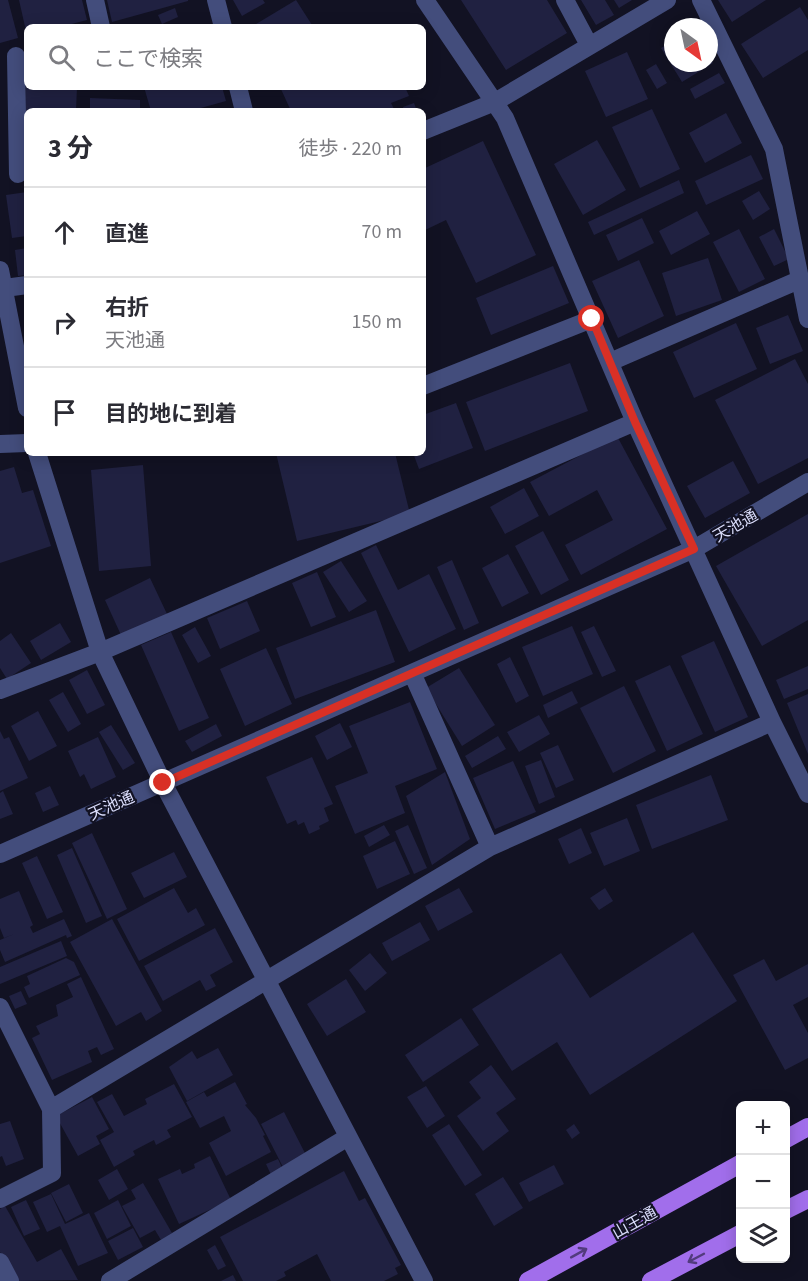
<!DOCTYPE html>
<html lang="ja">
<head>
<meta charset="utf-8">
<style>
  :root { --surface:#fff; --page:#f2f2f3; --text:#2b2b33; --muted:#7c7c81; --line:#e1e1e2 }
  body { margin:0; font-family:"Source Sans 3","Noto Sans JP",sans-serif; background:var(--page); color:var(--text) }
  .controls { position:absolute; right:18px; bottom:18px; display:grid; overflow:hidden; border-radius:9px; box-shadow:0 3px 15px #0003 }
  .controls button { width:54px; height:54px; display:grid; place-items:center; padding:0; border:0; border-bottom:2px solid var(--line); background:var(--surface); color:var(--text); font:30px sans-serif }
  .compass { position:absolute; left:664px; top:18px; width:54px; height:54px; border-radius:50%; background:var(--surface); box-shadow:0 3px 15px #0003; rotate:147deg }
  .stop { position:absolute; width:18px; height:18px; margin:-14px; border:4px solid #d93025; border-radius:50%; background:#fff }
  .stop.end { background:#d93025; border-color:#fff; box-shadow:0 2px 6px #0008 }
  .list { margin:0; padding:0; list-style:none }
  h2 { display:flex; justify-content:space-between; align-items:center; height:78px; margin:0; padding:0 24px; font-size:26px }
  h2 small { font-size:20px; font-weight:400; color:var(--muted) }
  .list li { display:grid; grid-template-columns:39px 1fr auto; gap:18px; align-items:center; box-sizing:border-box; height:90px; padding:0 24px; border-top:2px solid var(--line) }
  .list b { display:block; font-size:22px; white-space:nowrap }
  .list p { margin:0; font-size:20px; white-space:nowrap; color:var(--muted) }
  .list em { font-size:20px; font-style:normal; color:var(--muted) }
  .icon { flex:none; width:33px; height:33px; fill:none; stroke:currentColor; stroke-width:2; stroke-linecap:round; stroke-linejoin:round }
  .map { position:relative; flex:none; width:808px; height:1281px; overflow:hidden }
  .search { position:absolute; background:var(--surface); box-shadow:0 3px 15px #0003; left:24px; top:24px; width:402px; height:66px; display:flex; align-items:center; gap:15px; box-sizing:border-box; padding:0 21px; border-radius:9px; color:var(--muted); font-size:22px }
  .panel { position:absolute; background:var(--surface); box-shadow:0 3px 15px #0003; left:24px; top:108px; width:402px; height:348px; border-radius:9px }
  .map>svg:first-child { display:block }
  .building { fill:#202141 }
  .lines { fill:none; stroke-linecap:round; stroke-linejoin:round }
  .minor { stroke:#434d7c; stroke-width:18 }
  .major { stroke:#a16eeb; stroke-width:18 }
  .oneway { stroke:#523b7d }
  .route { stroke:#d93025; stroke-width:8 }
  .labels { text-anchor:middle; stroke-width:4.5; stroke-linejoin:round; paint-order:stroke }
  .street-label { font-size:16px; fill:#d9dcfa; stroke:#121223 }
</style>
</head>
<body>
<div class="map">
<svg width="808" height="1281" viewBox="0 0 808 1281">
  <rect width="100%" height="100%" fill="#121223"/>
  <path class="building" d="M0,0H8L18,38L0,43Z
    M19,0H82L87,20L60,27H27L26,31Z
    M107,0H188V1L112,22Z
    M233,0H263L265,3L242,16Z
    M296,0L312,25L309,27H251Z
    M461,0H547L567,33L506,70Z
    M581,0H605L614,15L596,25Z
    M614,0H632L619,8Z
    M718,0H766L732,22Z
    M800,7L808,20V50L763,78L741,44Z
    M175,8L178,17L162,24L158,15Z
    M673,41V63H709V59L713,63L682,82L661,48Z
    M627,52L648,99L606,117L585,71Z
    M656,64L667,83L657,89L646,70Z
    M719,73L725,83L695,99L690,89Z
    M26,87H77L76,111H26Z
    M144,87H222L226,101L190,111H151Z
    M280,87H405L409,96L391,103L395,111H291Z
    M90,98L140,100V111H90Z
    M414,103L417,111H404L403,107Z
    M652,109L680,169L640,188L612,127Z
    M726,113L742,143L705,163L689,133Z
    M597,140L626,190L583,215L554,164Z
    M483,141L536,255L476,283L446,220L423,231V169Z
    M751,155L763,179L706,205L695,181Z
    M679,180L684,193L594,235L588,222Z
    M759,191L770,209L753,220L742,201Z
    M27,192V236L12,238L6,195Z
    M697,211L710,234L671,255L659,231Z
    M642,218L654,243L618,261L606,235Z
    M739,229L765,279L739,292L713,242Z
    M774,229L789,259L774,266L759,237Z
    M27,248V275L18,276L15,250Z
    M708,258L722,300L676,316L662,273Z
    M639,260L664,316L618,338L592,281Z
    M553,266L569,303L491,335L476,298Z
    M788,315L803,351L770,364L756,328Z
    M736,323L757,369L694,398L673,352Z
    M795,359L808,384V458L758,484L715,400Z
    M570,363L588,411L485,451L466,402Z
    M456,403L473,448L419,469L413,453H423V415Z
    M617,436L667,529L581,575L565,545L613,520L597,490L549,516L530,482Z
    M276,453H395L410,514L297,541Z
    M733,461L750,493L705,518L687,486Z
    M143,465L151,566L99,571L91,470Z
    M14,467L22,493L33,490L51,546L0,563V471Z
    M524,488L539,516L505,534L490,507Z
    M808,514V620L762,646L716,566Z
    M543,531L569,580L541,595L515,546Z
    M376,545L398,590L429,574L456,629L409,652L361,553Z
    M508,554L529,593L502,607L482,568Z
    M452,560L479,623L464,630L437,567Z
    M341,561L367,601L349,612L323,572Z
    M317,572L336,617L311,627L292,583Z
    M150,578L167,614L121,635L105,600Z
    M247,601L260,631L220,649L207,618Z
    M376,610L395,662L295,699L276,648Z
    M60,623L71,642L41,660L30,641Z
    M572,626L593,674L543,696L522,647Z
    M594,626L616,671L602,677L581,632Z
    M195,627L211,656L198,663L182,635Z
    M171,632L209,718L179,731L141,645Z
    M11,633L31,663L7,679L0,668V641Z
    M714,641L748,717L715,732L681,656Z
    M266,648L292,704L245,726L220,669Z
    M510,657L529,696L516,703L497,664Z
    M670,665L703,734L667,751L635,681Z
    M808,666V689L784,699L776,680Z
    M459,668L495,725L462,746L426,688Z
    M87,670L105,705L87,714L69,680Z
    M624,686L656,751L613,773L580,708Z
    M572,691L578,703L548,718L543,705Z
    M63,692L81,724L68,732L49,700Z
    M808,694V754L787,703Z
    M410,702L437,769L395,786L405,813L355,834L335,786L368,773L349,726Z
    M38,711L57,746L29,761L11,726Z
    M539,715L550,734L519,752L507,732Z
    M340,723L352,747L327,760L315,736Z
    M216,724L222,736L192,752L185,741Z
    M111,725L135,763L123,770L99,732Z
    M0,731L4,739L9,737L28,778L0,791Z
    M498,736L506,749L472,768L465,756Z
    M98,737L116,777L91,789L84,774L80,777L68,751Z
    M558,745L574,780L556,788L540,753Z
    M312,757L333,804L324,808L329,821L319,826L320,829L309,834L304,822L298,825L296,820L287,824L266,777Z
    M541,760L555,797L539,804L525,766Z
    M513,761L536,812L495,829L473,778Z
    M445,772L470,839L432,865L406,796Z
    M711,775L728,820L652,849L636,805Z
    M50,786L59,805L43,812L35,793Z
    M3,791L13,814L0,819V793Z
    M627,818L640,851L604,866L590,833Z
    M384,825L390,835L369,847L364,836Z
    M408,825L427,868L414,874L395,831Z
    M581,828L592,853L569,864L558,839Z
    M92,833L127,909L107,919L72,843Z
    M395,841L410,874L377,889L363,856Z
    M72,848L102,916L86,923L57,855Z
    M174,852L187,877L144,898L131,873Z
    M37,856L63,912L47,919L22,863Z
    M174,888L188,913L196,908L205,925L139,961L117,919Z
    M459,888L473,912L438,931L425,906Z
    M605,888L613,901L599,910L590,898Z
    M19,891L33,925L30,927L33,933L64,919L72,936L67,938L66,935L5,962L0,950V940L14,934L4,938L0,928V899Z
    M112,919L162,1011L146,1021L141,1012L116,1026L70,942Z
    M420,922L430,940L392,961L382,943Z
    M215,928L233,962L210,975L216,986L206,991L200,980L163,1001L144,966Z
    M693,932L737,1001L590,1095L557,1042L512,1071L472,1009L561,953L590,998Z
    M61,941L67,956L0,984V967Z
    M370,953L387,973L365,991L349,970Z
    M66,958L74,962L80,975L29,998L24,987L30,984L27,976Z
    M764,959L776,981L808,964V997L793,1005L808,1033V1058L785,1070L733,975Z
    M81,977L114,1049L101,1055L97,1047L88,1051L92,1062L52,1080L32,1038L40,1034L36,1026L58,1016L56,1005L73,997L67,984Z
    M346,979L366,1012L327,1036L307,1004Z
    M21,991L27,1004L15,1009L9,996Z
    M461,1018L479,1045L423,1082L405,1055Z
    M218,1048L233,1075L187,1101L169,1067L192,1051L197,1059Z
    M491,1065L516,1099L496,1113L509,1131L483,1151L457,1116L481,1098L469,1082Z
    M235,1082L247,1104L245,1105L256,1118L265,1135L263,1136L271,1152L226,1176L209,1143L231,1131L224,1116L200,1128L186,1102L204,1092L207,1097Z
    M174,1084L192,1117L167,1130L171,1137L156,1145L154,1140L133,1151L135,1155L114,1167L100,1140L114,1132L97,1102L112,1094L124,1116L147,1104L145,1099Z
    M426,1086L445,1116L427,1128L407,1097Z
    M92,1097L109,1129L96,1136L100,1144L78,1156L56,1116Z
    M284,1112L308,1159L285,1171L261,1124Z
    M10,1121L24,1159L6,1166L2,1156L0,1157V1124Z
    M449,1124L482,1175L465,1186L432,1135Z
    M574,1124L580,1133L572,1139L566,1130Z
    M210,1156L231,1200L179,1224L158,1179L180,1169L182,1174L195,1168L194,1164Z
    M278,1159L285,1174L273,1179L266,1164Z
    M554,1165L564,1184L529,1202L519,1183Z
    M117,1169L128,1189L109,1200L98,1180Z
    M344,1171L359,1201L365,1198L401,1265L395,1268L398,1274L384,1281H331L317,1254L284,1272L286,1276L276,1281H243L220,1237Z
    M503,1177L523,1208L494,1226L475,1194Z
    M143,1183L172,1233L161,1240L155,1230L140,1238L122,1206L136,1199L131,1190Z
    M69,1184L83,1213L66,1222L51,1193Z
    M51,1194L65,1224L89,1213L108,1253L78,1266L60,1226L47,1232L33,1202Z
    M26,1200L40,1229L24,1236L11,1207Z
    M118,1200L131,1226L107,1239L94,1213Z
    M5,1206L37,1262L61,1249L78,1280L17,1281L0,1252V1209Z
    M133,1228L143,1247L118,1260L108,1241Z
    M215,1245L226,1266L218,1270L207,1250Z
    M233,1275L236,1281H221Z"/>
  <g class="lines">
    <path class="minor" d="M95,0L101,27
      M216,0L223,27
      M425,0L505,118L635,422L772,722L808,794
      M565,0L589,45
      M701,0L774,149L808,319
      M16,56L18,174
      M238,87L244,111
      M423,131L495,102L667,0
      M0,270L27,408
      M5,288L27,285
      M610,362L799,280
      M423,386L592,319
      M0,444L27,443
      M37,453L100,652L163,783L424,1281
      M412,673L490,847
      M0,690L100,652L635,422
      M0,854L694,549L808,482
      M0,1007L51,1109L52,1173L0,1199
      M51,1109L490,847L772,722
      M0,1262L10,1281
      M110,1281L348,1137"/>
    <path class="major" d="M786,1139L808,1127
      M786,1210L808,1199
      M528,1281L740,1164
      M651,1281L740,1234"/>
  </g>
  <defs><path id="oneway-shaft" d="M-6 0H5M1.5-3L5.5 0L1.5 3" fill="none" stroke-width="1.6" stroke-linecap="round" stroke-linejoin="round" transform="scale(1.5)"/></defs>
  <g class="oneway">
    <use href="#oneway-shaft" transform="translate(579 1253) rotate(-29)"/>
    <use href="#oneway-shaft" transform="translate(696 1258) rotate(152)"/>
  </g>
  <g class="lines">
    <path class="route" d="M163,783L694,549L635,422L592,319"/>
  </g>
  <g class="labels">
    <g class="street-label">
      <text transform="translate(735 525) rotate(-30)" y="6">天池通</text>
      <text transform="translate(111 805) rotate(-24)" y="6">天池通</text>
      <text transform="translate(634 1222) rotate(-29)" y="6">山王通</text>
    </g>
  </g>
</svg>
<div class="controls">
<button>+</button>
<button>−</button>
<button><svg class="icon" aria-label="layers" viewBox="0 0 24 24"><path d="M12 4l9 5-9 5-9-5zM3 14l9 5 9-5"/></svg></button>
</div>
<svg class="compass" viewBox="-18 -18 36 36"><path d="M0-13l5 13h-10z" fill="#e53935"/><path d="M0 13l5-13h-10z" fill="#7c7c81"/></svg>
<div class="stop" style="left:592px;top:319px"></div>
<div class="stop end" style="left:163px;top:783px"></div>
<div class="search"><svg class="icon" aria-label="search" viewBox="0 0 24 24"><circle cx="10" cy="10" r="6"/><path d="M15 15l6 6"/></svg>ここで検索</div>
<section class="panel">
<h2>3 分<small>徒歩 · 220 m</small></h2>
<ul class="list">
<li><svg class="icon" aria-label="ahead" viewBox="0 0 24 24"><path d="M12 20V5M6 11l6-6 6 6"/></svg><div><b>直進</b></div><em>70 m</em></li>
<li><svg class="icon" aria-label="right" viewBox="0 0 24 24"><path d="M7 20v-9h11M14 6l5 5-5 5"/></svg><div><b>右折</b><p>天池通</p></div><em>150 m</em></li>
<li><svg class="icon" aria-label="arrive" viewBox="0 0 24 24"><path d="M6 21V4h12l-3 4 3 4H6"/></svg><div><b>目的地に到着</b></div></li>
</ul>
</section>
</div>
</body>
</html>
